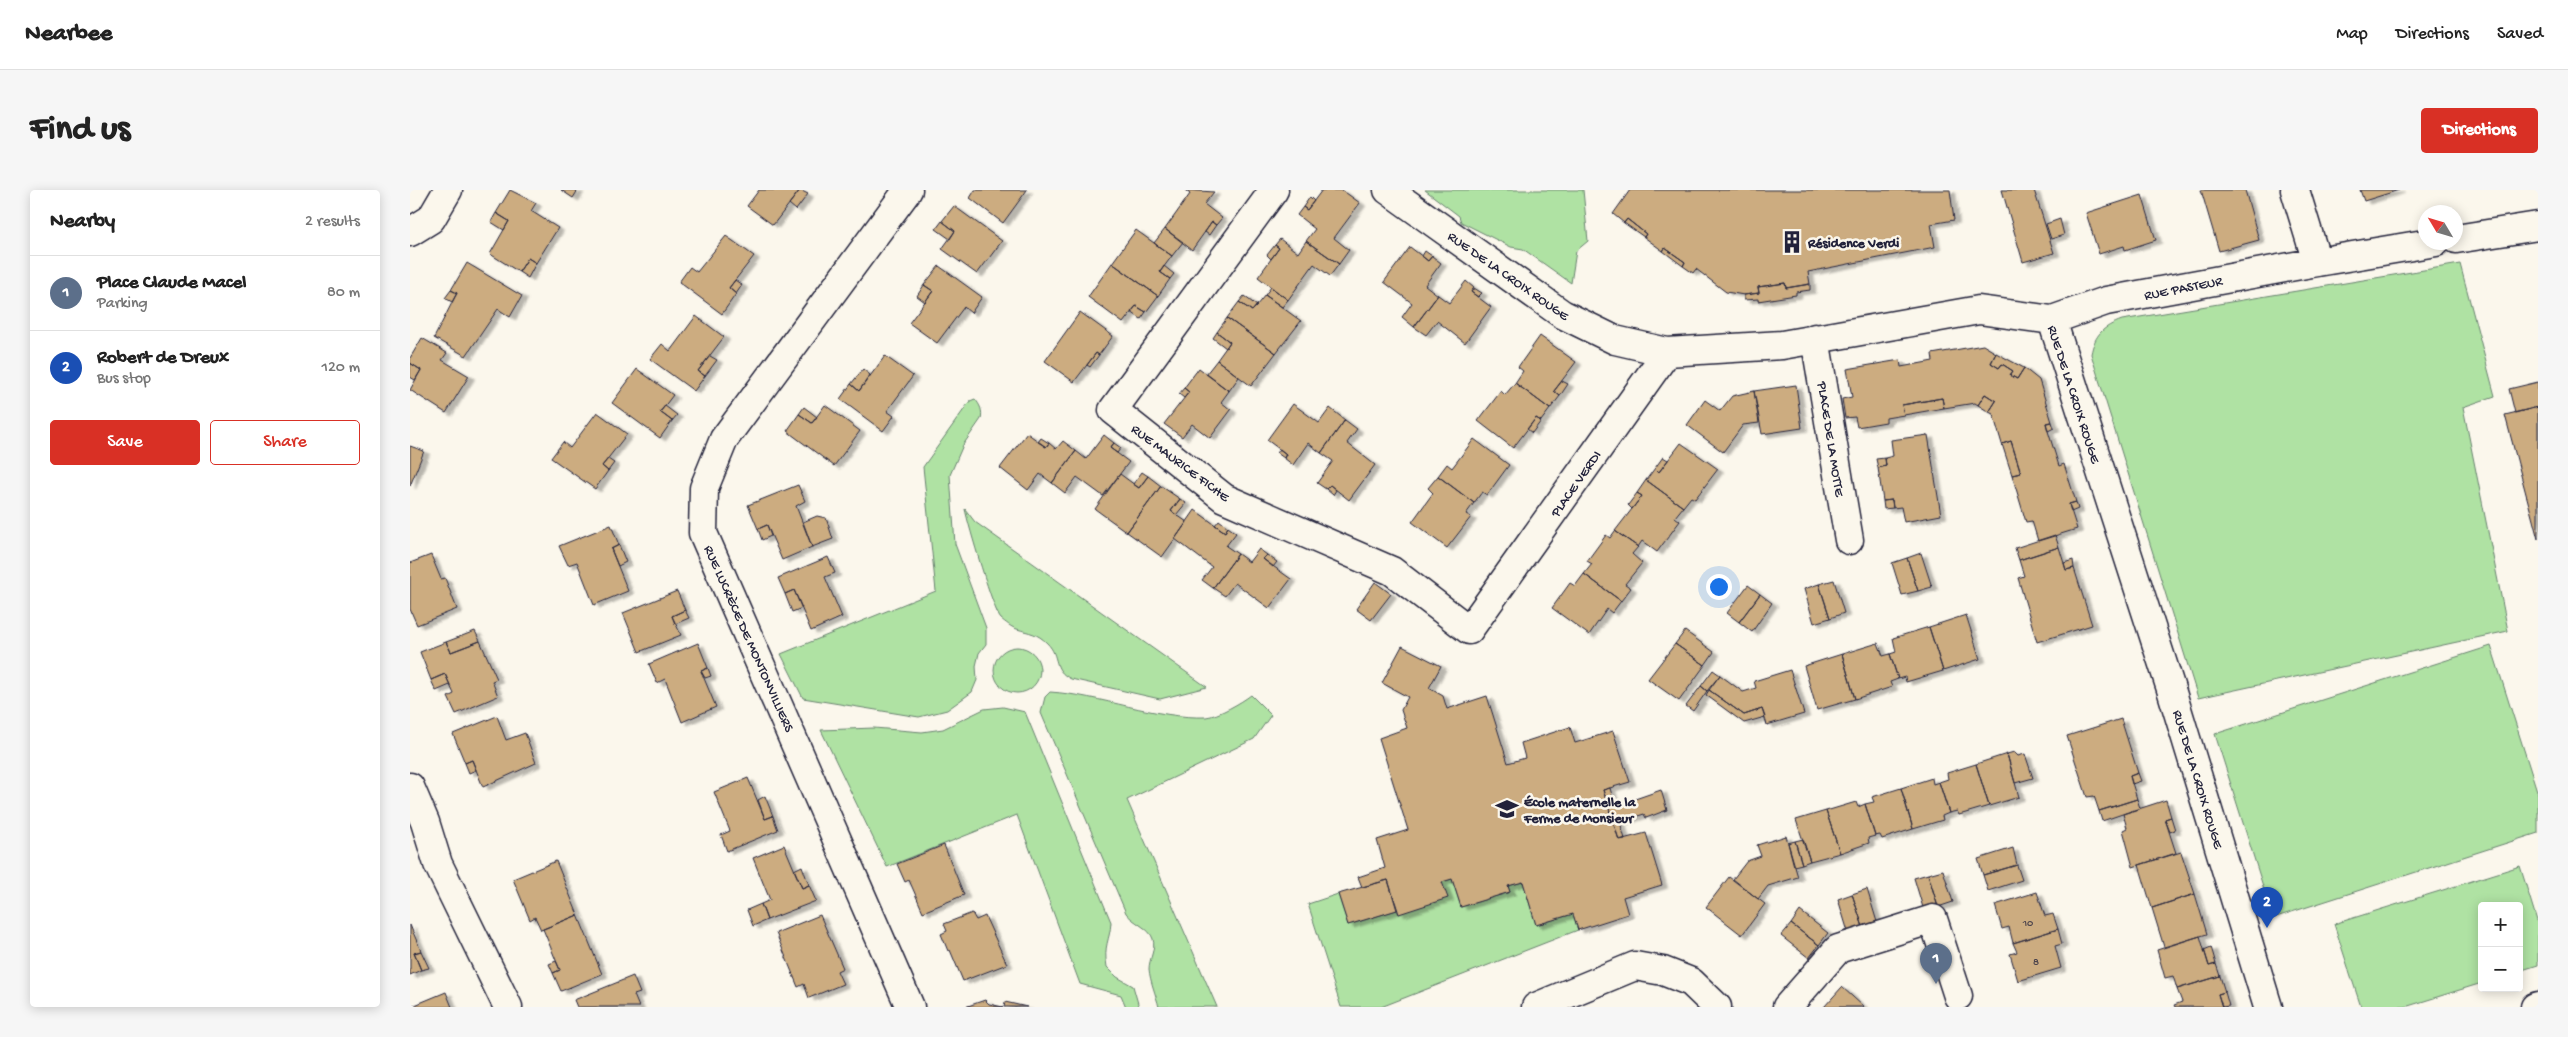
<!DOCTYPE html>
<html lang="en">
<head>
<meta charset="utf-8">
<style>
  :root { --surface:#fff; --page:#f6f6f6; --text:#222; --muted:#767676; --line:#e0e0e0; --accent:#d93025 }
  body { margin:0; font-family:"Gochi Hand",sans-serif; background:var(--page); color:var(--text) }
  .controls { position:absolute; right:15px; bottom:15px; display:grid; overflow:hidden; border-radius:5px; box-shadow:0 2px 12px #0003 }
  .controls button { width:45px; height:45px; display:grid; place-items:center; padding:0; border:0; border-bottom:1px solid var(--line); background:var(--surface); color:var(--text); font:25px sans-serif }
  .compass { position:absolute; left:2008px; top:15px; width:45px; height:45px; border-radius:50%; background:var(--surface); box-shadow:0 2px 12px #0003; rotate:308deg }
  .you { position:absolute; left:1308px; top:396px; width:18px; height:18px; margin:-12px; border:4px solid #fff; border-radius:50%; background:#1a73e8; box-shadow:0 0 0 8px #1a73e833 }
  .badge { display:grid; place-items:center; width:32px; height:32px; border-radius:50%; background:var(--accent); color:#fff; font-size:16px; font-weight:700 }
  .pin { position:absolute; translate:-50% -41px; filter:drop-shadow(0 1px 2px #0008) }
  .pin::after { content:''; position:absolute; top:26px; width:18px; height:15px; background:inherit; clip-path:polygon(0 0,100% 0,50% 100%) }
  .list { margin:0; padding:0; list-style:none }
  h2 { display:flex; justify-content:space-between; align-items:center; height:65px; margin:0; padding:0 20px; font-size:21px }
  h2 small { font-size:16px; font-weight:400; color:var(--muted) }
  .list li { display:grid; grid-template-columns:32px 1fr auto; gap:15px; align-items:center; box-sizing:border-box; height:75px; padding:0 20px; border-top:1px solid var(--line) }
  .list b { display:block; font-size:19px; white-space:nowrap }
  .list p { margin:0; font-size:16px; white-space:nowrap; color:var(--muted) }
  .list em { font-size:16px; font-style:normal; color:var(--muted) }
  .actions { display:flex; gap:10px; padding:15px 20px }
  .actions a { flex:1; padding:11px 0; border:1px solid var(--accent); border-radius:5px; text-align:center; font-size:18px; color:var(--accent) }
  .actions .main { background:var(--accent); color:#fff }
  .map { position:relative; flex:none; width:2128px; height:817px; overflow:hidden; border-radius:5px }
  header { display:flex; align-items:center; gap:30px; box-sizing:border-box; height:70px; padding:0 25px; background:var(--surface); border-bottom:1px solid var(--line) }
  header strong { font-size:24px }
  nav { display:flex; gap:28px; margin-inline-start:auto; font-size:18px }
  .intro { display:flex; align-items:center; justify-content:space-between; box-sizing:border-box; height:120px; padding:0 30px }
  h1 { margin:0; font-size:35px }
  .button { padding:12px 22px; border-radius:5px; background:var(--accent); color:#fff; font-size:18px; font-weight:700 }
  main { display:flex; gap:30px; padding:0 30px }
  aside { flex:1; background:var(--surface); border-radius:5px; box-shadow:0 2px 12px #0003 }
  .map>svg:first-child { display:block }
  .green { fill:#afe2a3; stroke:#68826f }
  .building { fill:#ccac80; stroke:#22223b; filter:url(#shadow) }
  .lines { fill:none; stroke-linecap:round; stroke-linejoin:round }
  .minor-casing { stroke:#22223b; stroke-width:31 }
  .minor { stroke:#fbf7ec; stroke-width:28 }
  .labels { text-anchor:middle; stroke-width:5; stroke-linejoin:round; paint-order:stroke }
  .number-label { font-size:11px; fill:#4c444c }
  .poi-label { font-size:14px; font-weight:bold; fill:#22223b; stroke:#fbf7ec; text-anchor:start }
  .street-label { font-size:14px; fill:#22223b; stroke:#fbf7ec }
</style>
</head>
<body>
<header>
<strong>Nearbee</strong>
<nav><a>Map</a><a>Directions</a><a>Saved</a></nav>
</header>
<div class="intro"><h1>Find us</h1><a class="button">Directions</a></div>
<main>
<aside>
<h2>Nearby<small>2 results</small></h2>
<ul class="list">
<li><span class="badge" style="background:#5c6f8a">1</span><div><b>Place Claude Macel</b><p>Parking</p></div><em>80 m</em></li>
<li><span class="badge" style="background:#1a4fb4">2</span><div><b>Robert de Dreux</b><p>Bus stop</p></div><em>120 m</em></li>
</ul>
<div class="actions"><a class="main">Save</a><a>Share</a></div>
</aside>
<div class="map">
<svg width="2128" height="817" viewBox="0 0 2128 817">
  <defs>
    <filter id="shadow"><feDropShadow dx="5.5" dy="3" stdDeviation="1" flood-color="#0004"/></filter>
  </defs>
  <rect width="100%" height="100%" fill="#fbf7ec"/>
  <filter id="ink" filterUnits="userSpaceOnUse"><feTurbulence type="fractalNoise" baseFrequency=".02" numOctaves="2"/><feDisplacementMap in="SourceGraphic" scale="10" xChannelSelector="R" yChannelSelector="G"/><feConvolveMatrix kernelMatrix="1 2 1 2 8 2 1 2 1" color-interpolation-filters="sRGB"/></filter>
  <g filter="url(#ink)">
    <path class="green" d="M1015,0H1173L1178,51L1166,61L1161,93L1113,59L1101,57L1051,32L1049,26Z
      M2050,74L2085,206L2053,217L2098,441L1788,508L1681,164C1685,144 1693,137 1712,130Z
      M565,209C570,215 573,221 571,229L553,255L540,285L545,354L576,438V454L569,463L566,476L567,490L562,502L537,520L509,527L393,508L371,464L526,401L513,277L560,211Z
      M555,319L565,332L797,497L750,509L661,489C641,479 651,467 637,453C627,443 620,443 607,439C602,438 595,432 591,429C584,423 558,334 555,319Z
      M2081,456L2128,604V643L1863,728L1805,544Z
      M584 480a23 23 0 1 1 46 0a23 23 0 1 1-46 0Z
      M640,502C690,505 747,529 796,527C808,526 832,512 841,505L861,525L844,549L717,610L807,817H749C746,805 740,791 739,779C739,769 746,759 743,749C740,738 723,733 716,723L631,523L635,507Z
      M593,517L615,522L701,732C700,751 693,755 697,777L707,787L723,796L729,817H716L711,805L670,794L607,625L477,677L411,540L464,538L512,542L533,539L574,519Z
      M2110,676L2128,734V775L2109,781V716H2072V793L1995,817H1951L1924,734Z
      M1042,689L1051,717L1100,702L1098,696L1113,692L1126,735L1163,724L1168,740L971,817H931L898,714L928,704L938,735L987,720L989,724L1032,692Z"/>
    <path class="building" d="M100,0L126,13L121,21L148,38L126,73L118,68L109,82L80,64L99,31L86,23Z
      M151,0H168L163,8Z
      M349,0H390L363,35L337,16Z
      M390,0L398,4L386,20L379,14Z
      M565,0H617L593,33L560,8Z
      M775,0L804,2L794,14L812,28L806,35L802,32L782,60L755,39L780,4Z
      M912,0H932L950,13L924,48L939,60L929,74L896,51L905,39L887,25L893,17L897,20Z
      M1220,0H1540L1544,30L1521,34L1525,57L1398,82L1400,94L1376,98L1375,93L1348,97L1349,103L1334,105L1316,102L1286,79L1283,83L1273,76L1275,72L1255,58L1253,61L1234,47L1236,44L1217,29L1214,33L1203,24Z
      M1592,0H1624L1644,63L1613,72Z
      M1791,0H1835L1849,50L1809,61Z
      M1950,0H1989L1954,11Z
      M1732,5L1746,50L1715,60L1714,56L1689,64L1676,23Z
      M900,7L904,11L897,20L893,17Z
      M544,16L592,51L567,84L532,59L545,41L532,31Z
      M86,23L99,31L94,40L81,32Z
      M1217,29L1236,44L1234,47L1214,33Z
      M1650,29L1654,45L1641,49L1636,34Z
      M532,31L545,41L540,49L526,39Z
      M802,32L806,35L799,45L795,42Z
      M755,39L773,52L762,66L744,53Z
      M726,40L762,66L750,82L760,89L748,106L702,73Z
      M316,46L344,66L319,98L326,104L312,124L269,92L280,77L287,82Z
      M870,49L888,63L896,51L929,74L920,86L904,74L878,110L848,87L869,58L865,55Z
      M865,55L869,58L861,69L857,65Z
      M1000,57L1018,71L1022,66L1031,73L1015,95L1028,105L1004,137L992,127L1002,113L974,92Z
      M1255,58L1275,72L1273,76L1253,61Z
      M1015,61L1022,66L1018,71L1012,66Z
      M118,68L126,73L118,88L109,82Z
      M57,73L112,106L100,127L88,119L56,166L24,148L47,103L41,100Z
      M702,73L748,106L736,122L726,116L713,133L678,107Z
      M529,76L572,107L561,123L554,117L527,153L499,133L523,101L514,95Z
      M754,76L764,84L760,89L750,82Z
      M325,90L332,95L326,104L319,98Z
      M1056,91L1064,98L1061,102L1081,117L1055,153L1027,131L1016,145L1004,137L1028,105L1039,113Z
      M1375,93L1376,98L1400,94V100L1386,102V105L1348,111V109L1334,110V105L1349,103L1348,97Z
      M514,95L523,101L515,112L507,106Z
      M861,97L878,110L872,117L855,105Z
      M1064,98L1072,103L1068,107L1061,102Z
      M41,100L47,103L42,112L35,108Z
      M855,105L891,131L866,163L817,128L829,112L842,121Z
      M834,106L847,116L842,121L829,112Z
      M726,116L736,122L731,129L721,122Z
      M670,122L703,146L689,165L686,163L664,192L635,171Z
      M286,126L314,147L288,181L295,186L284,201L240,169L252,154L260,161Z
      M817,128L866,163L841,196L807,170L820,152L807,142Z
      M807,142L820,152L816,158L803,148Z
      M1130,146L1166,172L1144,201L1150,206L1140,219L1105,193L1113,181L1108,177Z
      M12,148L37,163L32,170L59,186L36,223L0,200L11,180L0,173V168Z
      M1573,155L1586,163L1581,173L1589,178L1592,174L1603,181L1600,185L1607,189L1614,178L1629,190L1642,232L1636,233L1638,241L1649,276L1654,274L1666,312L1659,314L1667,339L1628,351L1622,331L1616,332L1602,285L1611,283L1601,251L1592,254L1583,224L1579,222L1586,211L1575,204L1568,215L1565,213L1534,218L1532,208L1492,215L1494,225L1476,228V232L1447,237L1445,227L1435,228L1432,209L1442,207L1437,179L1490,170L1491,177L1523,171L1522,164Z
      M686,163L689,165L680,177L677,175Z
      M1586,163L1614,178L1607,189L1600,185L1603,181L1592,174L1589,178L1581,173Z
      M300,166L307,170L295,186L288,181Z
      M475,166L503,186L477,221L484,226L473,241L430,209L441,194L449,201Z
      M807,170L829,187L819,201L796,184Z
      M0,173L11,180L5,190L0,187Z
      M789,178L819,201L811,212L821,220L800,248L782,234L772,247L754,234L779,202L774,198Z
      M227,179L263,205L250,222L262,231L250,248L202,213Z
      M453,179L460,185L449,201L441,194Z
      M1152,191L1158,194L1150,206L1144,201Z
      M2128,192V217L2105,223L2099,199Z
      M1105,193L1140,219L1131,231L1126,228L1103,258L1068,231L1091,201L1095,205Z
      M1386,195L1392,238L1352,244L1344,201Z
      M774,198L779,202L774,208L769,204Z
      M1344,201L1349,233L1333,235L1313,262L1277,235L1295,210L1310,221L1322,206Z
      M1575,204L1586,211L1579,222L1568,215Z
      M1532,208L1534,218L1494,225L1492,215Z
      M883,214L909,233L920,218L935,230L911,263L898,253L883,275L874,268L876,264L857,250Z
      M415,215L450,241L424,276L377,241L389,224L402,233Z
      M255,216L267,225L262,231L250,222Z
      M394,217L407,227L402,233L389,224Z
      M2128,217V349L2095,225Z
      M187,222L217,244L192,276L198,281L185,299L141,268L153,252L160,258Z
      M1126,228L1131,231L1122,243L1117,239Z
      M935,230L947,239L937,253L965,275L939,310L920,295L916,299L907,293L923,271L911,263Z
      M1642,232L1644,238L1638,241L1636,233Z
      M617,243L636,257L639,253L646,259L653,251L666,261L642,293L630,284L618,300L590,278Z
      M694,245L704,253L700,258L719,272L693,306L667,287L655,303L642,293L666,261L676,269Z
      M1518,245L1531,325L1494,332L1491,317L1483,318L1482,310L1473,311L1468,278L1476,276L1475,268L1483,266L1481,250Z
      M631,248L639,253L636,257L628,252Z
      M1064,249L1099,275L1077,305L1072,302L1064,313L1028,286L1037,274L1042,278Z
      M1601,251L1611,283L1602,285L1592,254Z
      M704,253L711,258L707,263L700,258Z
      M1271,253L1308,279L1285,309L1281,307L1273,317L1236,290L1245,278L1249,282Z
      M0,256L14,261L0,296Z
      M870,259L876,264L874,268L867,263Z
      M1253,267L1258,270L1249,282L1245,278Z
      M1475,268L1476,276L1468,278L1466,269Z
      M198,269L204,273L198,281L192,276Z
      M732,282L738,286L729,298L723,294Z
      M710,284L729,298L738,286L751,296L717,342L685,319Z
      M1028,286L1064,313L1056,324L1061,327L1037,358L1002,332L1023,303L1018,298Z
      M1236,290L1273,317L1265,327L1270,331L1247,362L1232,351L1228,357L1205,341L1232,306L1227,303Z
      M388,295L395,311L386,316L402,357L372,370L357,335L348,339L338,315Z
      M920,295L926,300L923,305L916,299Z
      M751,296L770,309L761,321L777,332L752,367L717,342Z
      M1227,303L1232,306L1222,319L1218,315Z
      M770,309L776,313L766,325L761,321Z
      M1482,310L1483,318L1474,319L1473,311Z
      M1666,312L1668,319L1661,322L1659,314Z
      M785,320L815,342L818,337L826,343L816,356L828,364L803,398L792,390L802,377L765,349Z
      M407,326L416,328L423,349L402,357L393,332Z
      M809,330L818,337L815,342L805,335Z
      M201,335L209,355L201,359L218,401L184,415L167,372L158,375L149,356Z
      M357,335L361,346L352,350L348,339Z
      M1205,341L1228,357L1222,364L1232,373L1215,394L1221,398L1211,411L1174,384L1182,374L1177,371L1196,345L1200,348Z
      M1645,345L1649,357L1609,370L1605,358Z
      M209,355L216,372L208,376L201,359Z
      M1649,357L1656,380L1664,378L1682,435L1627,452L1608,388L1614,386L1609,370Z
      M849,359L857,365L853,369L881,389L859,418L825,393L815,406L803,398L828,364L839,372Z
      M1511,363L1522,397L1508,401L1497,368Z
      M21,365L31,389L35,388L47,419L7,435L0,419V373Z
      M857,365L867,372L863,377L853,369Z
      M418,367L425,383L415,387L432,427L401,441L384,400L375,404L368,388Z
      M1497,368L1508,401L1492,405L1482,373Z
      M1663,370L1664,378L1656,380L1654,373Z
      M1174,384L1211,411L1202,423L1197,419L1179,445L1142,418L1160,393L1165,396Z
      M1424,390L1434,423L1420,428L1409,394Z
      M965,392L981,404L961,430L946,419Z
      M1409,394L1420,428L1404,433L1394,399Z
      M1338,395L1350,404L1329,432L1317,423Z
      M384,400L392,418L382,422L375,404Z
      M267,401L275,420L262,426L271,445L229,462L213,423Z
      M1350,404L1362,413L1342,442L1329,432Z
      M275,420L279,428L265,434L262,426Z
      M1556,425L1570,469L1533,481L1519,437Z
      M1519,437L1533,481L1496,492L1495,487L1488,489L1480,464L1486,462L1483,448Z
      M65,441L70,451L41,462L36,452Z
      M1275,441L1304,462L1295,475L1265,454Z
      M70,451L87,489L82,491L88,506L46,524L38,507L44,504L35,484L21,490L10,462L36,452L41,462Z
      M288,453L298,478L291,481L306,517L272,532L255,489L247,493L239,474Z
      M1468,453L1473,466L1480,464L1488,489L1480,492L1482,497L1445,509L1432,464Z
      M1265,454L1295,475L1269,511L1238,489Z
      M992,456L1031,476L1019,498L1033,506L1037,519L1077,506L1098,573L1115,568L1111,553L1160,537L1165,553L1203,541L1220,592L1193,600L1209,650L1236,643L1252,695L1213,707L1218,724L1168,740L1163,724L1126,735L1113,692L1098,696L1100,702L1051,717L1042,689L1032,692L1038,708L989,724L978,690L952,697L948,687L975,678L967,650L998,640L969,548L997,538L991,520L998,507L972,493Z
      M1432,464L1445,509L1407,520L1394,476Z
      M298,478L301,486L295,488L291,481Z
      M1303,480L1310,485L1297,501L1291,496Z
      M1380,480L1394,524L1357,535L1352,519L1334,525L1299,500L1310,485L1333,502L1346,498L1344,491Z
      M35,484L40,495L26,501L21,490Z
      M1291,496L1297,501L1283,521L1276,516Z
      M1299,500L1334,525L1352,519L1355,527L1334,533L1296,505Z
      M87,526L96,550L115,543L126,573L73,597L62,570L55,573L43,544Z
      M1711,529L1728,583L1720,586L1727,609L1689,621L1684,606L1677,607L1657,546Z
      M1604,562L1608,566L1615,564L1623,588L1605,593L1597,564Z
      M1597,564L1609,607L1579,616L1566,574Z
      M62,570L66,580L59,583L55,573Z
      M1566,574L1579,616L1549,625L1547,621L1539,623L1529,592L1538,589L1537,583Z
      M1728,583L1731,591L1722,594L1720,586Z
      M338,588L355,629L363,626L368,640L317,661L311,645L320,641L304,602Z
      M1522,588L1523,594L1529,592L1539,623L1532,626L1533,630L1503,639L1491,598Z
      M1200,598L1205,616L1251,600L1257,620L1236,628L1234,624L1210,632L1215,649L1209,650L1193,600Z
      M1491,598L1503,639L1472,649L1470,645L1465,646L1455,614L1464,612L1462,607Z
      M355,606L363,626L355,629L348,610Z
      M1727,609L1730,618L1692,631L1689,621Z
      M1756,610L1761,627L1755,629L1766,663L1723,677L1713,640L1717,638L1713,624Z
      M1446,612L1448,617L1455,614L1465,646L1458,648L1459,653L1430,663L1416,621Z
      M1416,621L1430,663L1400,671L1386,630Z
      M1761,627L1765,640L1760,642L1755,629Z
      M1376,646L1388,687L1358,696L1348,709L1323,689L1337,671L1351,666L1347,655Z
      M1393,649L1400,671L1392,674L1385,651Z
      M1385,651L1392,674L1384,676L1378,653Z
      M374,655L392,698L399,695L406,711L357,730L351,714L360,710L343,668Z
      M534,655L554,705L513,722L499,690L495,692L487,674Z
      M1603,658L1607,675L1573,685L1568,669Z
      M1771,662L1785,704L1742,718L1729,675Z
      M146,671L168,725L131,740L125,727L120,730L103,689Z
      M1607,675L1612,690L1578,701L1573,685Z
      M392,676L399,695L392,698L384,680Z
      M1533,680L1543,712L1528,717L1518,684Z
      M1518,684L1528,717L1514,721L1504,688Z
      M1319,687L1355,714L1332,745L1296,717Z
      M978,690L987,720L938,735L928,704Z
      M1457,699L1467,732L1453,737L1442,704Z
      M1627,702L1635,726L1643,724L1648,739L1603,753L1599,737L1592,739L1585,715Z
      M1442,704L1453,737L1438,742L1428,709Z
      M1785,704L1797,744L1754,757L1742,718Z
      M351,714L357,730L343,736L337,720Z
      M1390,721L1418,743L1409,755L1381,734Z
      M562,723L566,730L575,726L597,774L553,791L540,760L538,761L531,744L537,741L534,734Z
      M168,725L192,784L151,801L143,783L150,780L133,739Z
      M410,725L433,778L427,781L433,794L399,808L394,794L388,797L366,743Z
      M1381,734L1409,755L1399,768L1371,746Z
      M0,735L11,761L4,763L11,780L0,785Z
      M1648,739L1652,754L1645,756L1651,778L1608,791L1600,764L1607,762L1603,753Z
      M1790,746L1799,776L1806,774L1810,786L1767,799L1763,786L1755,788L1747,760Z
      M1801,757L1806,774L1799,776L1794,760Z
      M11,761L19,778L11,780L4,763Z
      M146,771L150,780L143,783L139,774Z
      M223,786L230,803L224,805L229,817H167L164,810Z
      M1810,786L1815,802L1808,804L1812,817H1765L1764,815L1772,812L1767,799Z
      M1432,797L1454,817H1414Z
      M36,802L42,817H0Z
      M1815,802L1819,816L1812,817L1808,804Z
      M575,810L579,814L593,817H555Z
      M595,812L617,817H594Z"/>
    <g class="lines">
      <defs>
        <path id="minor" d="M498,0L314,249L294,298L293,343L500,817
          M864,0L703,220L814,308L982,381L1059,440L1257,162
          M978,0L1152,124L1205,150L1257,162L1372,155L1569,120L1642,130L1760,496L1858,817
          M1885,0L1907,72
          M0,42L21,29L38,0
          M2046,49L2128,36
          M1642,130L1696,111L1907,72L2026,52
          M1405,148L1439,350
          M0,597L15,632L28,674L98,817
          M1126,817L1225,776L1253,781L1281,792L1307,817
          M1377,817L1428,759L1523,729L1548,806
          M2125,817L2128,816"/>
      </defs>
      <use href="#minor" class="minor-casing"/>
      <use href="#minor" class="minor"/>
    </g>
  </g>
  <defs>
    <symbol id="building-bare" viewBox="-9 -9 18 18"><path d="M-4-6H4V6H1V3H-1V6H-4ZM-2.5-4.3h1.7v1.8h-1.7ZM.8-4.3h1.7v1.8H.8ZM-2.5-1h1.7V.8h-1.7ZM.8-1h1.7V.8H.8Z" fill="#22223b" stroke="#fbf7ec" stroke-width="2.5" paint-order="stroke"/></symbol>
    <symbol id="school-bare" viewBox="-9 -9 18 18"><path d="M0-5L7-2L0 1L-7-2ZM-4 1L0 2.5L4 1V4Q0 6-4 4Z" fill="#22223b" stroke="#fbf7ec" stroke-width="2.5" paint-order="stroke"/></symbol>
  </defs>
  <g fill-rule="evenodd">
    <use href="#building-bare" x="1366" y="36" width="32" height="32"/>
    <use href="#school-bare" x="1081" y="603" width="32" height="32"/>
  </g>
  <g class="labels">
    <g class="number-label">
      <text x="1618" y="736">10</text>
      <text x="1626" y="775">8</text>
    </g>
    <g class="poi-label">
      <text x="1398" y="57">Résidence Verdi</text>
      <text x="1114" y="616">École maternelle la<tspan x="1114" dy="16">Ferme de Monsieur</tspan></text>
    </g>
    <g class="street-label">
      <text transform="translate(1099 85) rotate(35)" y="5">RUE DE LA CROIX ROUGE</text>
      <text transform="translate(1773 97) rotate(-11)" y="5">RUE PASTEUR</text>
      <text transform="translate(1665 204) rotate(72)" y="5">RUE DE LA CROIX ROUGE</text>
      <text transform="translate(1422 249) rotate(81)" y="5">PLACE DE LA MOTTE</text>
      <text transform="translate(771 272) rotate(37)" y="5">RUE MAURICE FICHE</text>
      <text transform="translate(1165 293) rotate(-55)" y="5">PLACE VERDI</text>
      <text transform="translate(340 448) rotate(66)" y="5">RUE LUCRÈCE DE MONTONVILLIERS</text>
      <text transform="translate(1789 589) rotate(73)" y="5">RUE DE LA CROIX ROUGE</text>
    </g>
  </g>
</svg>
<div class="controls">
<button>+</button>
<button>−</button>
</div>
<svg class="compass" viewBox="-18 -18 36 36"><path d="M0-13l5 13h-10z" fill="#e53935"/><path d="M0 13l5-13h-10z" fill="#767676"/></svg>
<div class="you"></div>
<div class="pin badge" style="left:1526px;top:794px;background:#5c6f8a">1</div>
<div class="pin badge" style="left:1857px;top:738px;background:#1a4fb4">2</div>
</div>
</main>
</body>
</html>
